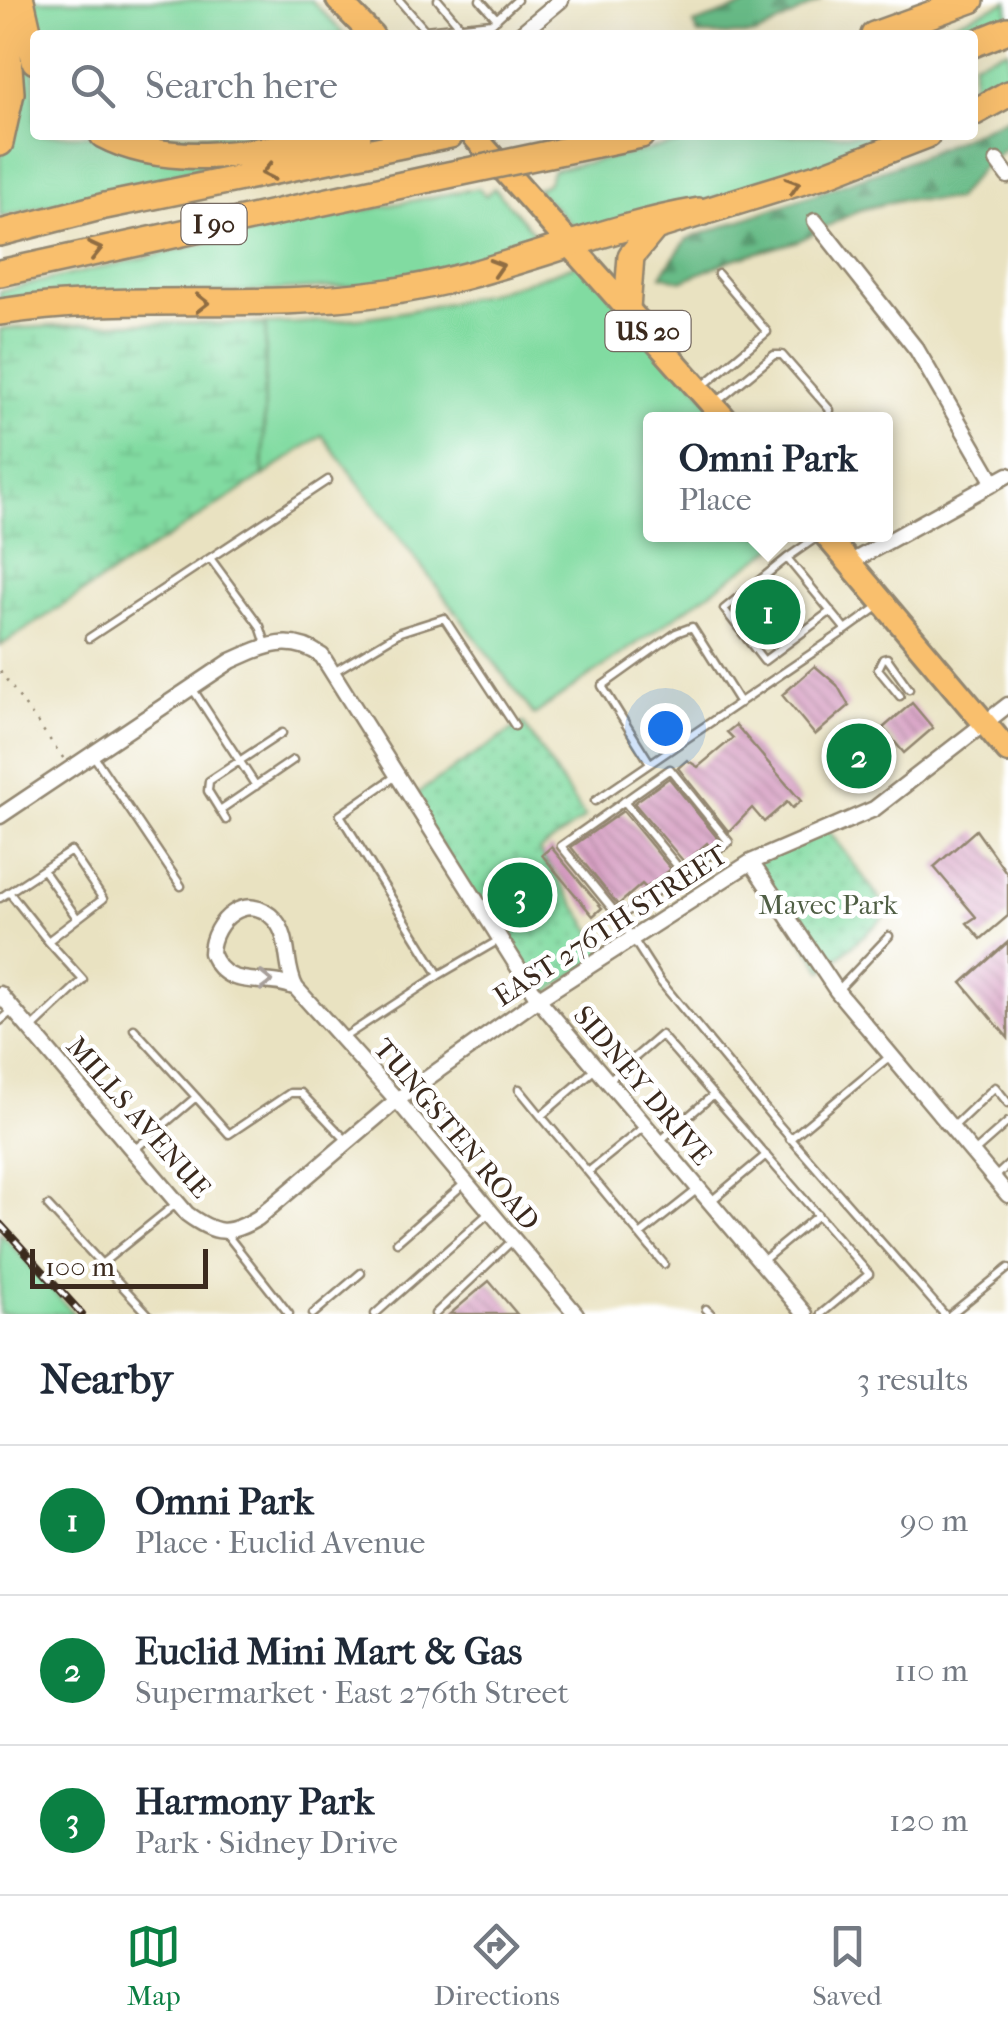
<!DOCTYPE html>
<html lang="en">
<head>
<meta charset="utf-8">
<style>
  :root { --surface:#fff; --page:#f2f2f3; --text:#1f2937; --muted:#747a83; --line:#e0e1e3; --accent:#0b8043 }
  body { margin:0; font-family:"IM FELL French Canon",serif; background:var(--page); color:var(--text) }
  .scale { position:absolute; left:30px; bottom:25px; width:178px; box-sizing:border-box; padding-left:10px; border:5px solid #3b2a1e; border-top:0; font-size:28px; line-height:35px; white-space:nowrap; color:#3b2a1e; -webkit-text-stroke:8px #fff; paint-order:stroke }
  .you { position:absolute; left:665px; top:728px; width:35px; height:35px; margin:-25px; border:8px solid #fff; border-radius:50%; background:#1a73e8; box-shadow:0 0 0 15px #1a73e833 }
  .badge { display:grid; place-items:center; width:65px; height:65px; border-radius:50%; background:var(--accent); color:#fff; font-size:32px; font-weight:700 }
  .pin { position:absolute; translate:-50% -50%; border:5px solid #fff; box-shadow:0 2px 10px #0006 }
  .popup { position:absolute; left:643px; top:412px; width:250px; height:130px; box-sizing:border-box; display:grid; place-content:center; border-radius:10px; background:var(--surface); filter:drop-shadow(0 2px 8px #0005); font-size:32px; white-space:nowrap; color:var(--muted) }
  .popup b { font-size:38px; color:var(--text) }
  .popup::after { content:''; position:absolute; left:50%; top:100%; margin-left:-20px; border:20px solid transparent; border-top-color:var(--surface) }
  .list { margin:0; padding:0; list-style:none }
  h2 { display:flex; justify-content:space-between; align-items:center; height:130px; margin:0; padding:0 40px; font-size:42px }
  h2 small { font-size:32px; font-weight:400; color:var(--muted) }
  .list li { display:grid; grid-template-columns:65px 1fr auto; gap:30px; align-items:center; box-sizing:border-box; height:150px; padding:0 40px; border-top:2px solid var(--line) }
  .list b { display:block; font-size:38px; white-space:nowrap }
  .list p { margin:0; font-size:32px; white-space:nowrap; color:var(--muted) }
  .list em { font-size:32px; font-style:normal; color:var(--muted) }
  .icon { flex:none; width:55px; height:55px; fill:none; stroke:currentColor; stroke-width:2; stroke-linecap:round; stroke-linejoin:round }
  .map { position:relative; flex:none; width:1008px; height:1314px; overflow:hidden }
  .search { position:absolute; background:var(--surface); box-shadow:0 10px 40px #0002; left:30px; right:30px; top:30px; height:110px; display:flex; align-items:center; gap:25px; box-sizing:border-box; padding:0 35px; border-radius:10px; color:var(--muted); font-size:38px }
  .sheet { height:580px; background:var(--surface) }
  nav { display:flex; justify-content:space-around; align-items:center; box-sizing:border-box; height:140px; border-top:2px solid var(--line); background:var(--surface); font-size:28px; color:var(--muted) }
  nav a { display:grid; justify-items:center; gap:5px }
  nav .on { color:var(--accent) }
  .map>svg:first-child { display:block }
  .grass { fill:#81dba1; stroke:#5e8260; stroke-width:2.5 }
  .forest { fill:url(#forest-firs); stroke:#527252; stroke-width:2.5 }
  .wetland { fill:url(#wetland-marsh); stroke:#5e8260; stroke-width:2.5 }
  .park { fill:url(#park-dots); stroke:#5e8260; stroke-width:2.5 }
  .building { fill:url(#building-back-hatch) }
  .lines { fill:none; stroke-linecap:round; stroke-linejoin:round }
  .lane-casing { stroke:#928670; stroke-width:11 }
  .street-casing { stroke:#928670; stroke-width:19 }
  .primary-casing { stroke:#928670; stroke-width:28 }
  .highway-casing { stroke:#928670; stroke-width:30 }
  .path { stroke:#928670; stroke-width:2.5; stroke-dasharray:2.5 8; stroke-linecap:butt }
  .lane { stroke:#fff; stroke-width:6 }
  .street { stroke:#fff; stroke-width:14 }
  .primary { stroke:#f9bf6d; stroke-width:22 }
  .highway { stroke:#f9bf6d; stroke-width:25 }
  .rail-casing { stroke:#3b2a1e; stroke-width:8 }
  .rail { stroke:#fff; stroke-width:4; stroke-dasharray:11; stroke-linecap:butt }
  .highway-bridge-casing { stroke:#928670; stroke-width:30; stroke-linecap:butt }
  .highway-bridge { stroke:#f9bf6d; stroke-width:25 }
  .oneway { stroke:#906d42 }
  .oneway2 { stroke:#a79f9a }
  .labels { text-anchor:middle; stroke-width:9; stroke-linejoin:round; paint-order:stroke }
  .shield { fill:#fff; stroke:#766a62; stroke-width:2.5 }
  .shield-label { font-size:25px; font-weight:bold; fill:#3b2a1e }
  .park-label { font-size:28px; fill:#505f45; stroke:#fff }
  .street-label { font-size:28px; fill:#3b2a1e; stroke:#fff }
</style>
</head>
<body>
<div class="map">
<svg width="1008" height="1314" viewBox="0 0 1008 1314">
  <defs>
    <pattern id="forest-firs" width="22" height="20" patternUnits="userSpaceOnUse" patternTransform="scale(2.5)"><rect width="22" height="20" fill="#68bb87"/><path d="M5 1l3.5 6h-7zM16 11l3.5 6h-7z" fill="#57986e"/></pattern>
    <pattern id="wetland-marsh" width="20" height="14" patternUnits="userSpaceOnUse" patternTransform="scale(2.5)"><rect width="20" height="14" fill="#81dba1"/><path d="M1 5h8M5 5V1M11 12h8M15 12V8" fill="none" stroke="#70bc8a"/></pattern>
    <pattern id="park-dots" width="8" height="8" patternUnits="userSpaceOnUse" patternTransform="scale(2.5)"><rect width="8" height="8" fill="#81dba1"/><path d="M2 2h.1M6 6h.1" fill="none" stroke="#70bc8a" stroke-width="1.8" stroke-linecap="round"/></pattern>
    <pattern id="building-back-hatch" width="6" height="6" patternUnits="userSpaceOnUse" patternTransform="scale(2.5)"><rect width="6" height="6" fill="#d499bf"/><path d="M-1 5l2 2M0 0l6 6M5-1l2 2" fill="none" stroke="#ad7d9b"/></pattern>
  </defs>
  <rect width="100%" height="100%" fill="#fff"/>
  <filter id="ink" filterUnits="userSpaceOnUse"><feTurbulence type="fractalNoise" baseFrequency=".01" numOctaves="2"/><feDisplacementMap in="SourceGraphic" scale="20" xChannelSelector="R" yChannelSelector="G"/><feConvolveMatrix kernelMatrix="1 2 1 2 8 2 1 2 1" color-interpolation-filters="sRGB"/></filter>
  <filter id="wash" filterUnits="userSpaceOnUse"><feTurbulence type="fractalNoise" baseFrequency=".0048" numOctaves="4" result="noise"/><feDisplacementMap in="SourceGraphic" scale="40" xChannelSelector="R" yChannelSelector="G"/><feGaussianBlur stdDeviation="2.25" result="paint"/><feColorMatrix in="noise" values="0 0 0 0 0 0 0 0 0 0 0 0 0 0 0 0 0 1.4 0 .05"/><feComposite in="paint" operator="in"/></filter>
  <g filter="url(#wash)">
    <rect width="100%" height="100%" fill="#e9e2c1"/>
    <path class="grass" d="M29,0H311L345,35H35Z
      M1008,1V16L957,35H923Z
      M11,25L35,75V135H92L226,163L0,217V159L12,122Z
      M1008,49V84L973,103V62Z
      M121,135H263L186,148Z
      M719,135H905C800,178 690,208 579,232L536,189L547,184L553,170Z
      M479,188L485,196L494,188L540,240L532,247L394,284L0,305V291L282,226Z
      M585,261L726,419L650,420V534L792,535L534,715L322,435L263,476L266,324C375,323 483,301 585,261Z
      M0,1232L2,1234L74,1314H0Z"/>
    <path class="forest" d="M762,0H822L756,35H698L694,24Z
      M1008,117V147L982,167L955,200H899L859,210L798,241L730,260L682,281L661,275L687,239L917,158Z"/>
    <path class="wetland" d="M118,323L266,324L263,476L0,646V329Z"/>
    <path class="park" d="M523,723L585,818L539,851L607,953L538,999L410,798Z
      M828,830L890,912L823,971L751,862Z"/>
    <g id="blocks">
      <path class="building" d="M773,578L803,614L765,646L735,609Z
        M815,666L837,685L849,706L815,735L782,695Z
        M912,703L933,728L904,753L883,728Z
        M736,725L801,801L792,808L787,802L764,822L752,808L729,832L678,768L687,760L698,767L733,738L727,732Z
        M857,733L882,761L857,782L832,754Z
        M669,778L719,840L710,847L707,843L685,863L634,803Z
        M623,811L671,869L646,888L642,884L618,905L571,847Z
        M976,830L1008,875V916L981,939L967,923L976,917L934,867Z
        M551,847L602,908L593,916L542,855Z
        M1008,942V1038L962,983Z
        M489,1281L517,1314H450Z"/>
    </g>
  </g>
  <g filter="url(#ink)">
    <use href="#blocks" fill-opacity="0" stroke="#928670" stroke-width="2.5"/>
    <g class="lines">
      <defs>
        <path id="lane" d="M399,0L425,30L492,23L517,0
          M438,0L460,26
          M480,0L497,19
          M704,385L767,332L718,274
          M718,401L774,355H782L830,410L828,420
          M820,535L787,558L846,630L878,607
          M787,558L724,609L764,661L831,611
          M89,638L210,558
          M266,644L260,626L210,558L328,480
          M332,673L400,632L444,618L515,726
          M192,688L256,786
          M900,696L878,669L883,659L887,658L909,689
          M93,755L181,886
          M650,763L602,686L676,633L692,627L740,703
          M595,801L846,630
          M624,801L683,873
          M220,810L293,760
          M226,820L208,791L209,781L282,733
          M43,870L77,918
          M9,892L48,941
          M0,898L71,851L103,899L48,941L83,980L31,1029
          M619,917L729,842L670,769L561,846L619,917L660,981L778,1124L944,1314
          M439,975L499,940
          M838,990L889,936
          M0,1021L12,1011
          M134,1029L196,1097
          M343,1038L439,975L340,815L396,776
          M609,1080L661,1035L869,1274L821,1314
          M519,1089L541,1116L595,1069
          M541,1116L588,1172L645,1126
          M953,1127L995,1087L1008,1103
          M790,1139L889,1057
          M661,1140L713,1095
          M134,1150L196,1097L229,1134L290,1093H301L347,1141
          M974,1152L1008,1122
          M588,1172L664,1264
          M994,1178L1008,1165
          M710,1202L766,1155
          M48,1206L148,1314
          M224,1231L289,1314
          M640,1235L698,1189
          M397,1242L465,1183
          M761,1262L818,1215
          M100,1265L177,1203
          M706,1309L711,1314
          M313,1314L361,1273
          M375,1314L490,1212
          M435,1314L513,1240
          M951,1314L1008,1268"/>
        <path id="street" d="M519,35L561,0
          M997,161L1008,176
          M815,221L917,350L994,483
          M849,563L1008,475
          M0,816L231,661C264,646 290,633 322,656L538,999L805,1314
          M751,862L837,991L1008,1195
          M296,988C264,973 227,993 211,953C212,921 247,889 275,920C291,938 284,967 296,988L397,1100L576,1314
          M0,994L187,1214C216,1235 228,1236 258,1218L397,1100L538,999L751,862L874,809L1008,705"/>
        <path id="primary" d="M338,0L372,35
          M473,135L726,420
          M825,534L1008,751"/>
        <path id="highway" d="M21,0L35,61
          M874,35L971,0
          M973,44L1008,30
          M973,113L1008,94
          M103,135C178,175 279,146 358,135
          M0,143L11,93L4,0
          M558,152L641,135
          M0,233L105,206L450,135
          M0,273L429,179
          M627,308L631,256L655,227L826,174L927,135
          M0,312C126,292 255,311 382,293C491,279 591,229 699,211"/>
      </defs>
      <use href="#lane" class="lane-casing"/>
      <use href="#street" class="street-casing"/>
      <use href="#primary" class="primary-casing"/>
      <use href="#highway" class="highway-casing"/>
      <path class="path" d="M0,671L64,759"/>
      <use href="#lane" class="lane"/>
      <use href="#street" class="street"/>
      <use href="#primary" class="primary"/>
      <use href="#highway" class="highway"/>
      <defs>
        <path id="rail" d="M0,1224L82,1314"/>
      </defs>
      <use href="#rail" class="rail-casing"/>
      <use href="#rail" class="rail"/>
      <defs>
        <path id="highway-bridge" d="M429,179L558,152"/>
      </defs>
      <use href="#highway-bridge" class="highway-bridge-casing"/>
      <use href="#highway-bridge" class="highway-bridge"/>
    </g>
    <defs><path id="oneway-chevron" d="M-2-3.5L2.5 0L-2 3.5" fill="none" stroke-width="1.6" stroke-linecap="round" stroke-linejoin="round" transform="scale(2.5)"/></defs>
    <g class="oneway">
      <use href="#oneway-chevron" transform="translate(268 172) rotate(169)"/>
      <use href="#oneway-chevron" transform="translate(793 185) rotate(-17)"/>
      <use href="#oneway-chevron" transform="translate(95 250) rotate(-13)"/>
      <use href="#oneway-chevron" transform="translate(497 267) rotate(-17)"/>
      <use href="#oneway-chevron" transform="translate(202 303)"/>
    </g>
    <use class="oneway2" href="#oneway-chevron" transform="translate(266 981) rotate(1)"/>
  </g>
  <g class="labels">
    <g class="shield">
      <rect x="181.5" y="204" width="65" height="40" rx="8"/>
      <rect x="605.5" y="311" width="85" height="40" rx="8"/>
    </g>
    <g class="shield-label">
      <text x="214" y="233">I 90</text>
      <text x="648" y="340">US 20</text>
    </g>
    <g class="park-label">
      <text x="828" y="914">Mavec Park</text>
    </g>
    <g class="street-label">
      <text transform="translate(610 925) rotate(-33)" y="10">EAST 276TH STREET</text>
      <text transform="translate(643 1085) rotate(50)" y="10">SIDNEY DRIVE</text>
      <text transform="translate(139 1117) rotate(49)" y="10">MILLS AVENUE</text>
      <text transform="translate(457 1134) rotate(50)" y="10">TUNGSTEN ROAD</text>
    </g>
  </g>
</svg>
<div class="scale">100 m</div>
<div class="you"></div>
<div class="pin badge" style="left:768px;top:612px">1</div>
<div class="popup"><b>Omni Park</b>Place</div>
<div class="pin badge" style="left:859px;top:756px">2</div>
<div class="pin badge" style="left:520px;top:895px">3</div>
<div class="search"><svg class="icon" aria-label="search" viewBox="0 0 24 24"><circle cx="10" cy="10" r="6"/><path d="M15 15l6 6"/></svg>Search here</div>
</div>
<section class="sheet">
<h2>Nearby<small>3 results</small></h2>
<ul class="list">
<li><span class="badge">1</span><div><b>Omni Park</b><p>Place · Euclid Avenue</p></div><em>90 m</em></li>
<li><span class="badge">2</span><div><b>Euclid Mini Mart &amp; Gas</b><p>Supermarket · East 276th Street</p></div><em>110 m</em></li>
<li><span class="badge">3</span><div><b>Harmony Park</b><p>Park · Sidney Drive</p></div><em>120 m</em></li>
</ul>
</section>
<nav>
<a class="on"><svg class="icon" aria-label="map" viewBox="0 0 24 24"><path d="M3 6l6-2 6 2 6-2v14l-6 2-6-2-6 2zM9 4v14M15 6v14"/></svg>Map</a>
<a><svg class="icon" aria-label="directions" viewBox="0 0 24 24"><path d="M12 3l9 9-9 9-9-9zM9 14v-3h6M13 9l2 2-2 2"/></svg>Directions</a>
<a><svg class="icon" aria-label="saved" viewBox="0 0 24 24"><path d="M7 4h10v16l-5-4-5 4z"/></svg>Saved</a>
</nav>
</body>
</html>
